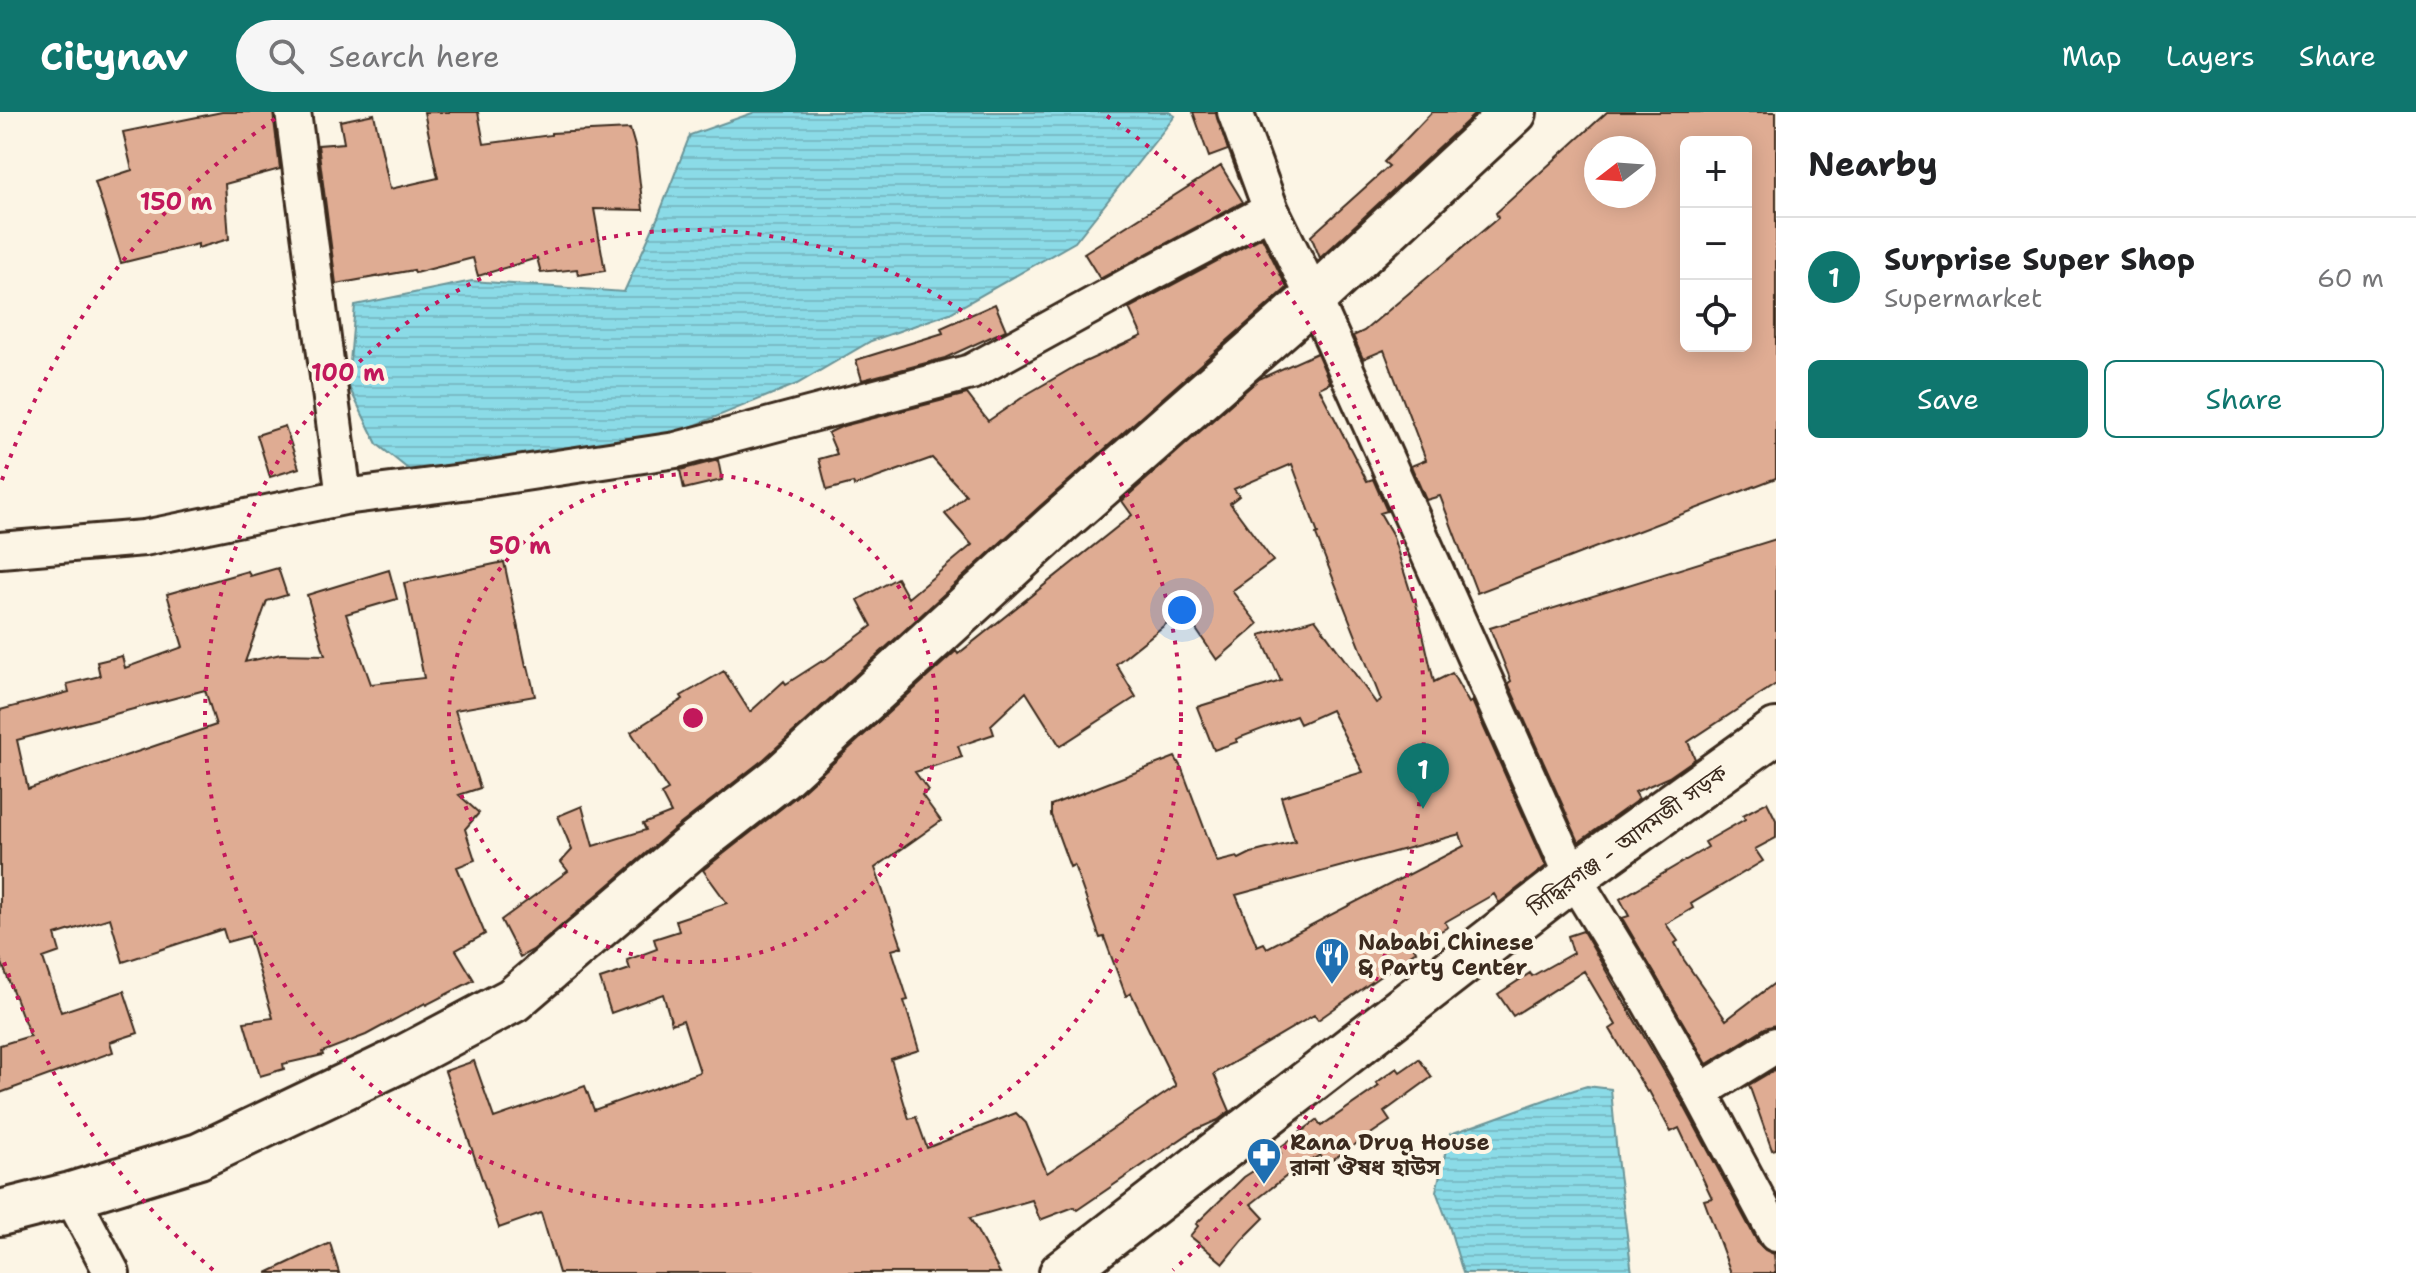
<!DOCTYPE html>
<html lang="en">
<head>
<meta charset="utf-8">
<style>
  :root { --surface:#fff; --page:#f6f6f6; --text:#202124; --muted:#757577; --line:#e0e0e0; --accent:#0f766e }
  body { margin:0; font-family:"Shantell Sans","Noto Sans Bengali",sans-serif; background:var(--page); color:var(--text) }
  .controls { position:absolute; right:24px; top:24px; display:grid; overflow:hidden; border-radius:12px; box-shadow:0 4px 20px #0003 }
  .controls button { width:72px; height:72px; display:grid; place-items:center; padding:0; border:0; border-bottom:2px solid var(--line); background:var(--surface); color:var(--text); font:40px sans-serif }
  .compass { position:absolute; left:1584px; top:24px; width:72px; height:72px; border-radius:50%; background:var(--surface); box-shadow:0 4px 20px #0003; rotate:253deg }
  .you { position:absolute; left:1182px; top:498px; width:28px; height:28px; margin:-20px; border:6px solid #fff; border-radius:50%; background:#1a73e8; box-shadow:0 0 0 12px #1a73e833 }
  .badge { display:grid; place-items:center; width:52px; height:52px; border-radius:50%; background:var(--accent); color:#fff; font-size:26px; font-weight:700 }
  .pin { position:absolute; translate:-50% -66px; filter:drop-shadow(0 2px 4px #0008) }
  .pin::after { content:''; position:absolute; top:42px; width:28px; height:24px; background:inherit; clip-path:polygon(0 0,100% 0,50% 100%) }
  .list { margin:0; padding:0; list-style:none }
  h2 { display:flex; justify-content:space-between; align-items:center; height:104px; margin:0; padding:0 32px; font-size:34px }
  h2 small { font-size:26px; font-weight:400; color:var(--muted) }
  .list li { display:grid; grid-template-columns:52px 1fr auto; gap:24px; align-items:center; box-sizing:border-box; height:120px; padding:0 32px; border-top:2px solid var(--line) }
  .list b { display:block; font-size:30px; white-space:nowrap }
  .list p { margin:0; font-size:26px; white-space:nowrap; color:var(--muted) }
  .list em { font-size:26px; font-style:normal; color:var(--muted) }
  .actions { display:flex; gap:16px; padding:24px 32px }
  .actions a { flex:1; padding:18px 0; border:2px solid var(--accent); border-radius:12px; text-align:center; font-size:28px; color:var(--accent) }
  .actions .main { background:var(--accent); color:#fff }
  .icon { flex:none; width:44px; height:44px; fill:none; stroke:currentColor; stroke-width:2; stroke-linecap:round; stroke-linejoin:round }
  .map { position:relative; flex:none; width:1776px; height:1161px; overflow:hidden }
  header { display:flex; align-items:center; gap:48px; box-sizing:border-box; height:112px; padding:0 40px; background:var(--accent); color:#fff }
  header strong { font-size:38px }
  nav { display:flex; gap:44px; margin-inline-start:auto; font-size:28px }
  .search { width:560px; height:72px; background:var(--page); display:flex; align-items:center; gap:20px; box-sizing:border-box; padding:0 28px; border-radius:44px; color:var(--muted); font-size:30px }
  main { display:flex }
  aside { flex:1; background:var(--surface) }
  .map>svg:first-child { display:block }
  .water { fill:url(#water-rules); stroke:#6b9497; stroke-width:2 }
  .building { fill:#dfac93; stroke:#3b2a1e; stroke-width:2; fill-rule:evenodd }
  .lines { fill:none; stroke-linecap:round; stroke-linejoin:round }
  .minor-casing { stroke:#3b2a1e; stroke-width:40 }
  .primary-casing { stroke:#3b2a1e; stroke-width:50 }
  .minor { stroke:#fcf5e5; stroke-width:34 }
  .primary { stroke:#fcf5e5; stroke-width:44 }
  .ring { fill:none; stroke:#c2185b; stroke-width:4; stroke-dasharray:4 8 }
  .labels { text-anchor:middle; stroke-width:8; stroke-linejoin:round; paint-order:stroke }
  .street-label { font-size:22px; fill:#3b2a1e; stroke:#fcf5e5 }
  .poi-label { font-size:22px; font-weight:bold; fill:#3b2a1e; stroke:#fcf5e5; text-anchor:start }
  .centre { fill:#c2185b; stroke:#fcf5e5; stroke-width:4 }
  .ring-label { font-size:24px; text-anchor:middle; font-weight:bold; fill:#c2185b; stroke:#fcf5e5; stroke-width:8; stroke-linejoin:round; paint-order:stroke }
</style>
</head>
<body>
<header>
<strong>Citynav</strong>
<div class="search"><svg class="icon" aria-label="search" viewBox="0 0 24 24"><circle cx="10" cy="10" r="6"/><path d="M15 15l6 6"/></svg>Search here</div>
<nav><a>Map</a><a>Layers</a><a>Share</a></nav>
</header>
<main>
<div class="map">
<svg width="1776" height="1161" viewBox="0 0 1776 1161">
  <defs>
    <pattern id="water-rules" width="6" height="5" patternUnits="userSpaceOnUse" patternTransform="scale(2)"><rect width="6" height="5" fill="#8bdbe7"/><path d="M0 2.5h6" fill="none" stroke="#79bcc6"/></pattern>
  </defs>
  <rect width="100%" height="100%" fill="#fcf5e5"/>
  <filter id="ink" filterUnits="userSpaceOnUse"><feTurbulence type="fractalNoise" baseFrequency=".0125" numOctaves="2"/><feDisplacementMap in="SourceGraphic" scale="16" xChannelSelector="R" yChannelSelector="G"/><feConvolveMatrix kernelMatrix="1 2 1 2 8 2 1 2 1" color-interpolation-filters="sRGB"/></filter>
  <g filter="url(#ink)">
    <path class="water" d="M755,0H1169L1175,4L1075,130L950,201L871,229L797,272L671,323L413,361L377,332L348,273L355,193L472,169L624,180L658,105L690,23Z
      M1587,974L1611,977L1618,1054L1632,1161H1463L1449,1114L1436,1079L1450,1022C1496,1007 1540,988 1587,974Z"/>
    <path class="building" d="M222,0H273L280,57L225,72L229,127L198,136V132L121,151L95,70L132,58L123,20Z
      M424,0H478L484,32L551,23V21L630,17L636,38L643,98L594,97L605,159L578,163L577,157L541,161L537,146L478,164L473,146L415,161L414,158L336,172L318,33L344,31L340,9L374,2L390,77L438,66Z
      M1193,0H1216L1228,38L1209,45Z
      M1432,0H1477L1320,146L1311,124L1389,54L1384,50Z
      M1607,0H1776V366L1477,481L1440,384L1426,388L1411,354L1426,348L1384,238L1363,247L1353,224L1364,219L1498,106L1496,101ZM1686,30H1746V234H1686ZM1596,36H1644V84H1596Z
      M1221,54L1243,90L1100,167L1084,141Z
      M1262,125L1287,176L1039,395L764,647L673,718L533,838L520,845L501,808L568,759L561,750L572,738L558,704L582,694L593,734L646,718L643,712L671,701L661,682L668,678L631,620L683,587L681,584L724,559L750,600L784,569L786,572L822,549L823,550L872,514L858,488L897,466L908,486L972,433L945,402L966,383L932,346L854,374L853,371L827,378L819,347L837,342L828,321L843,314L967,282L988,309L1029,281L1076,254L1142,224L1129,196Z
      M995,192L1006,218L945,246L862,268L856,248L943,221L941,216Z
      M1317,241L1330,271L1319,276L1367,369L1373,367L1387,399L1380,401L1392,422L1413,488L1415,487L1434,570L1452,561L1469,591L1472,589L1546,754L1499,791L1494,782L1445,810L1448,815L1413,835L1416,839L1318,908L1314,903L1214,962L1230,999L1218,1008L1193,1019L1077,1098L1074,1095L1040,1108L1032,1088L970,1106L1000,1161H559L541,1101L499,1116L445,959L474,949L494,1006L585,974L594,998L700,960L683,908L672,912L663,882L611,901L600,867L630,857L627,848L657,837L654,827L679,819L676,808L727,791L703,758L797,684L956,539L958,542L1132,403L1122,389L1259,267ZM1292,352L1318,422L1316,423L1381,588L1376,591L1315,507L1260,523L1281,569L1197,595L1214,638L1237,630L1236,627L1296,604L1300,612L1331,598L1363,660L1281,685L1295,730L1251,741L1239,747L1237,745L1217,750L1182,657L1175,645L1051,693V703L1070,755L1074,753L1100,826L1104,825L1126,884L1131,881L1176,974L1047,1061L1026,1011L1016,1001L927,1036L916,1005L909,1007L891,947L919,938L904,889L908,888L892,838L902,835L875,756L941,709L922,683L928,678L915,660L962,645L958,634L994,622L991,613L1026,580L1060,634L1136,585L1116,552L1171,508L1178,517L1191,510L1217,548L1258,512L1232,479L1273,449L1230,391L1239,384L1234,377ZM1460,722L1464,734L1267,836L1264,831L1257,834L1236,783Z
      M285,314L299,356L270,365L257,323Z
      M718,348L722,368L684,377L680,358Z
      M1776,427V572L1688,630L1695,647L1669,665L1635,680L1639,687L1579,730L1508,571L1511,569L1490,516Z
      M504,450L526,554H528L535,584L455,598L480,676L459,683L479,701L465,717L475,748L457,755L485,822L456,838L474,868L426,893L425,891L366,923L322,940L323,943L283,952L284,957L260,964L244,910L273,906L249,824L227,830L223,817L123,850L110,806L55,823L60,840L43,846L61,900L124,879L138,921L110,930L113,940L0,981V933L30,924L0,846V598L69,580L67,572L100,564L97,550L122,544L125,556L183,535L167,482L248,459L250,464L278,456L287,483L267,489L245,550L281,542L325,543L307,483L389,458L397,487L346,502L371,572L424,566L404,471ZM205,578L216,613L28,677L17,628Z
      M1767,690L1776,708V726L1755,737L1763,749L1691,792L1693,796L1666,812L1678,829L1675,831L1684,848L1726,908L1776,870V913L1765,916L1707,952L1622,806L1629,804L1620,787L1708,735L1705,730L1745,707L1743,703Z
      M1583,819L1682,990L1758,1131L1765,1138L1774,1142L1776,1161H1731L1704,1088L1712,1086L1679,1016L1671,1020L1649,979L1647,980L1610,917L1616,913L1584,859L1513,904L1498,882L1530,861L1532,864L1573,841L1568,824Z
      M1419,947L1432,965L1384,1000L1390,1009L1326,1052L1320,1043L1294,1060L1293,1059L1251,1092L1264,1106L1242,1128L1223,1151L1190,1124L1198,1114L1196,1112L1244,1065L1281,1041L1278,1037L1317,1008L1321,1014L1379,974L1376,971L1397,956L1400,960Z
      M1776,957V1037L1772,1038L1749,973Z
      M330,1131L339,1161H267Z"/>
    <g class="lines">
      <defs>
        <path id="minor" d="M293,0L344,385L478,368L676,338L971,260L1144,165L1271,98
          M1235,0L1271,98L1314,186L1573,765L1638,871L1700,980L1776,1122
          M0,438L144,426L344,385
          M1700,980L1776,933
          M71,1083L112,1161"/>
        <path id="primary" d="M0,1101L71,1083L199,1044L396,950L513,888L689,737L780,666L1056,413L1314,186L1514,0
          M1062,1161L1573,765L1776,619"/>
      </defs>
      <use href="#minor" class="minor-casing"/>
      <use href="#primary" class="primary-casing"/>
      <use href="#minor" class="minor"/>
      <use href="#primary" class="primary"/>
    </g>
  </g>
  <g class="ring">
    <circle cx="693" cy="606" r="244"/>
    <circle cx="693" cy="606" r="488"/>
    <path d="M213 1158A731 731 0 0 1 2 844M2 368A731 731 0 0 1 279 4M1107 4A731 731 0 0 1 1173 1158"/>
  </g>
  <defs>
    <symbol id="restaurant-pin" viewBox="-11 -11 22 30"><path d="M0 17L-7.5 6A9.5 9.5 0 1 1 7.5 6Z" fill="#1f6fb2" stroke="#fcf5e5"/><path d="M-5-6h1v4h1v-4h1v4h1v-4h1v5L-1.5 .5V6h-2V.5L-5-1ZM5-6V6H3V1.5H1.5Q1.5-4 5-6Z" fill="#fff"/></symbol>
    <symbol id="pharmacy-pin" viewBox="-11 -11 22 30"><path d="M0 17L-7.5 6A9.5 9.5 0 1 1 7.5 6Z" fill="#1f6fb2" stroke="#fcf5e5"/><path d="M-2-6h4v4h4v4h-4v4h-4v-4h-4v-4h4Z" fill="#fff"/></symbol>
  </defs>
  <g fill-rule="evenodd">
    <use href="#restaurant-pin" x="1312" y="823" width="40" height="54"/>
    <use href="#pharmacy-pin" x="1244" y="1023" width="40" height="54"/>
  </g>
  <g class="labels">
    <g class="street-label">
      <text transform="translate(1627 728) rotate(-36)" y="8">সিদ্ধিরগঞ্জ - আদমজী সড়ক</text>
    </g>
    <g class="poi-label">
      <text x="1358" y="838">Nababi Chinese<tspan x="1358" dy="25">&amp; Party Center</tspan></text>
      <text x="1290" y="1038">Rana Drug House<tspan x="1290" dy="25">রানা ঔষধ হাউস</tspan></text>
    </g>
  </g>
  <circle cx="693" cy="606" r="12" class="centre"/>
  <g class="ring-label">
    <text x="176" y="98">150 m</text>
    <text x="348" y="269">100 m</text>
    <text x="520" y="442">50 m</text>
  </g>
</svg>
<div class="controls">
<button>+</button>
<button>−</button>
<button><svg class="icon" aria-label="locate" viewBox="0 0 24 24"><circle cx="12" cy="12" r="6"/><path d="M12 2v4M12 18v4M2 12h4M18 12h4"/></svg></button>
</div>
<svg class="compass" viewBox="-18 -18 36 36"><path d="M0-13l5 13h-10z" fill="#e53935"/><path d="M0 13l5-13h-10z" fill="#757577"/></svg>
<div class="you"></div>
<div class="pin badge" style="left:1423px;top:697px">1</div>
</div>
<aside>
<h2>Nearby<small></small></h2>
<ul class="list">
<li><span class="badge">1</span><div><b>Surprise Super Shop</b><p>Supermarket</p></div><em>60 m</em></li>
</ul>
<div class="actions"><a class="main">Save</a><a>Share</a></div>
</aside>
</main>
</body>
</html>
